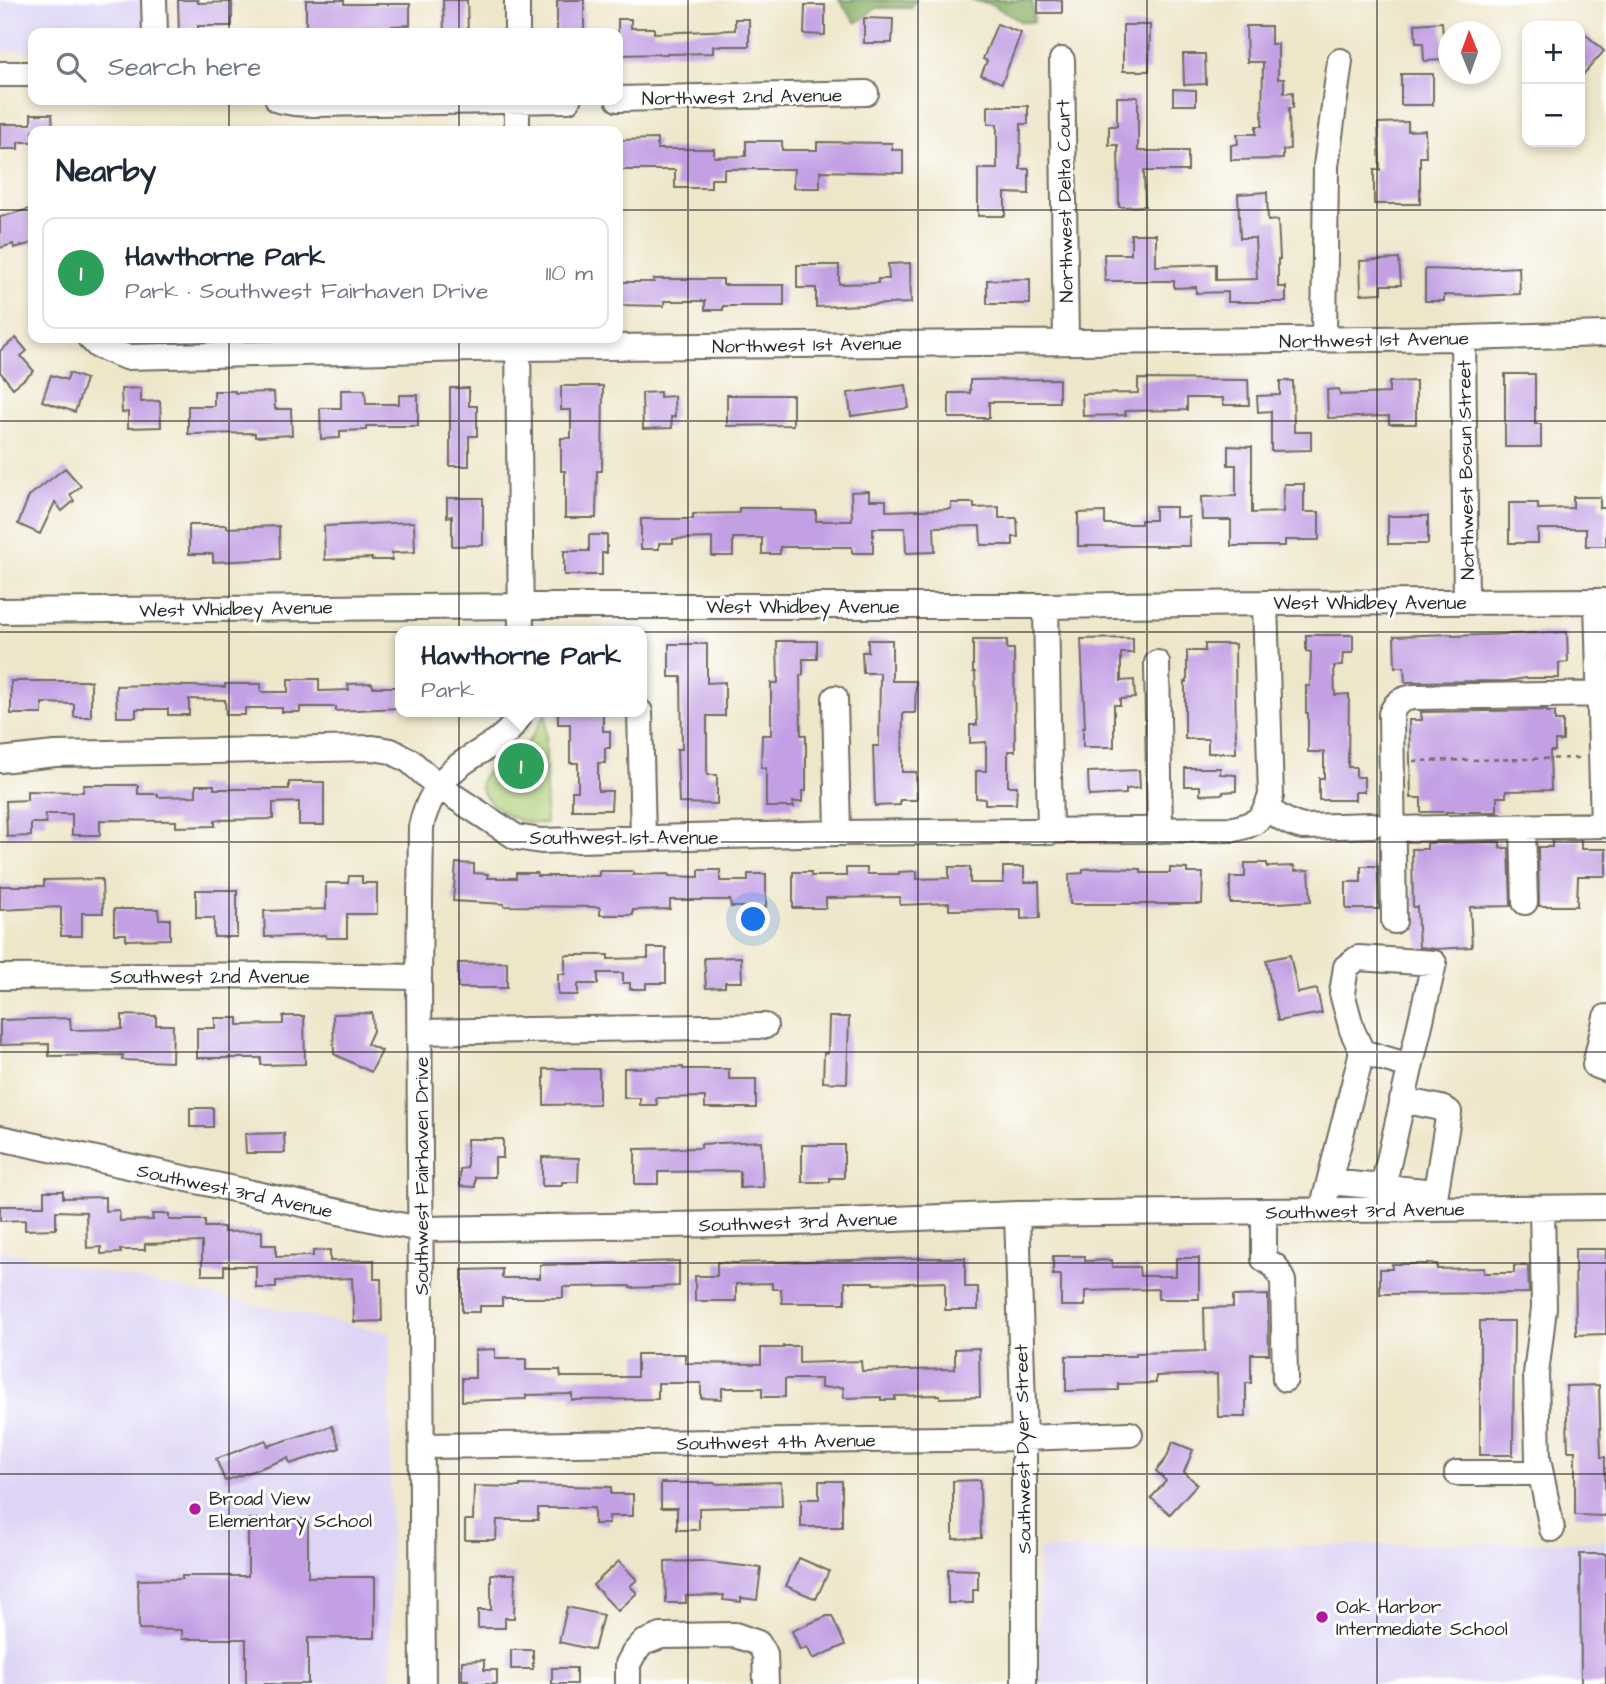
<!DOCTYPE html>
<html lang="en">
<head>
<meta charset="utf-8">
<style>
  :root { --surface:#fff; --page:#f6f6f7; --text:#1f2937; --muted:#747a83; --line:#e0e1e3; --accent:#b5179e }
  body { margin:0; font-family:"Architects Daughter",sans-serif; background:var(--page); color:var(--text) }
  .controls { position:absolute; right:21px; top:21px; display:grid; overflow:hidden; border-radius:14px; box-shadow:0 4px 10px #0003 }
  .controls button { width:63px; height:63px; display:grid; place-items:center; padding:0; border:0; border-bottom:2px solid var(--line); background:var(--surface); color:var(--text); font:35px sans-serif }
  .compass { position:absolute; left:1438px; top:21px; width:63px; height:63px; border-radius:50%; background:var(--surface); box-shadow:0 4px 10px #0003; rotate:359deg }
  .you { position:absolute; left:754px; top:920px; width:24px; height:24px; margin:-18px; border:5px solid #fff; border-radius:50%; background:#1a73e8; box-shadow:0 0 0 10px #1a73e833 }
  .badge { display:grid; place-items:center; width:46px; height:46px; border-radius:50%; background:var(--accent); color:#fff; font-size:23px; font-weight:700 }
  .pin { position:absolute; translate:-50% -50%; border:4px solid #fff; box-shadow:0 2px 7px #0006 }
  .popup { position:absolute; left:395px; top:626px; width:252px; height:91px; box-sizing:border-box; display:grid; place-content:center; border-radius:14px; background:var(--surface); filter:drop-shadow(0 2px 5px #0005); font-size:23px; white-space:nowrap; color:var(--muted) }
  .popup b { font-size:26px; color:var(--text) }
  .popup::after { content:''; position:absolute; left:50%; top:100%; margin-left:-14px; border:14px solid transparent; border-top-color:var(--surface) }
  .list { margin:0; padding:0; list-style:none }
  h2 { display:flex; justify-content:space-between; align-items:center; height:91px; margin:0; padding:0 28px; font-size:30px }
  h2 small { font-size:23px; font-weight:400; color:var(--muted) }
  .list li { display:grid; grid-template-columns:46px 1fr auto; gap:21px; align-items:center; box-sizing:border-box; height:112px; margin:0 14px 14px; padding:0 14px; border:2px solid var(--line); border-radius:14px }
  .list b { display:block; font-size:26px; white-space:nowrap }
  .list p { margin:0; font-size:23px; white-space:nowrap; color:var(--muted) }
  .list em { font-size:23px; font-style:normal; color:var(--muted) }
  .icon { flex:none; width:38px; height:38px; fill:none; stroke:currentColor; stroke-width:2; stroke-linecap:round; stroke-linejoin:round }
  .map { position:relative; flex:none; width:1606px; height:1684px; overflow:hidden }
  .search { position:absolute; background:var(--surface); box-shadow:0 4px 10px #0003; left:28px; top:28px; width:595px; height:77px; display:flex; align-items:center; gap:18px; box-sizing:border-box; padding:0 24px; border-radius:14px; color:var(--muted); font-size:26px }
  .panel { position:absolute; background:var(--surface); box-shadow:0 4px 10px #0003; left:28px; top:126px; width:595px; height:217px; border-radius:14px }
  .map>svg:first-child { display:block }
  .built { fill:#ded5f5 }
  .green { fill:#aece76; stroke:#6c7c50; stroke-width:2 }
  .forest { fill:#8ab167; stroke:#5a6e49; stroke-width:2 }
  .building { fill:#c3a0e4 }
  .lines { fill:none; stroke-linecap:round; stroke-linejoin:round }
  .minor-casing { stroke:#6f6c62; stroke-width:28 }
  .path { stroke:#6f6c62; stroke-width:2.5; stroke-dasharray:5 5; stroke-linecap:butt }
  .minor { stroke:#fff; stroke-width:24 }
  .grid { fill:none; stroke:#2b2b2b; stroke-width:2; stroke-opacity:0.55 }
  .poi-dot { fill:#b5179e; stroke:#fff; stroke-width:2.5 }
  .labels { text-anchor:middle; stroke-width:6; stroke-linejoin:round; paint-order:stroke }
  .street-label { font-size:19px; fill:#2b2b2b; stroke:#fff }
  .poi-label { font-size:19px; fill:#2b2b2b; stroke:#fff; text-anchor:start }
</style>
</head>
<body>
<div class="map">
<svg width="1606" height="1684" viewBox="0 0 1606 1684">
  <rect width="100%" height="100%" fill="#fff"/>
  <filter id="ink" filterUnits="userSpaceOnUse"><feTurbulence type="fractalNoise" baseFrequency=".0143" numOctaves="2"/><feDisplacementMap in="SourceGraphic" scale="14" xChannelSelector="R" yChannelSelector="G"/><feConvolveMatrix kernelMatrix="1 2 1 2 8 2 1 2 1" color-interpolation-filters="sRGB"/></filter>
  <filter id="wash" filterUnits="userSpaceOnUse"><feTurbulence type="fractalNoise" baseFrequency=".00686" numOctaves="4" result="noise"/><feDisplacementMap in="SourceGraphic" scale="28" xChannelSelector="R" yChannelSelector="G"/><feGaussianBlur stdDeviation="1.57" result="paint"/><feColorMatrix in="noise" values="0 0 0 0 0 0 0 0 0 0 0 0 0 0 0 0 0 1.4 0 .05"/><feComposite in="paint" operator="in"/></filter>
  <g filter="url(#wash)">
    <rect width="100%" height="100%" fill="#eee6c9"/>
    <path class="built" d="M0,0H169L170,33H33V51H0Z
      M0,1250L390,1333L391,1684H0Z
      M1606,1541V1684H1040L1038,1550Z"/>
    <path class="green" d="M546,712V823C526,824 512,820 496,807C457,775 500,767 522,748C533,739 539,724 546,712Z"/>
    <path class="forest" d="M839,0H916L911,8H876L856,23Z
      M971,0H1032L1034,22H1022L991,4Z"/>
    <g id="blocks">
      <path class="building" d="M178,0H198V3L232,2V26H198V33H179Z
        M306,0H344V4H410V25L392,26V33H306Z
        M443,0H467L468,33H444Z
        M557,0H584V33H557Z
        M1038,0H1062V13H1038Z
        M805,5H825V35L804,34Z
        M864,18L893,19L892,43H864Z
        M618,19H631V28H654V33L735,30V19H749V46H713V53L618,55Z
        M1442,22L1445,60L1424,61L1423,43H1416L1415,24Z
        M997,24L1021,33L1002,83L981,75L987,61L983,59Z
        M1123,25H1150L1149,71H1123Z
        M1246,26H1271V44H1278V79H1284V93L1293,92V108H1289L1290,149L1283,150V159L1231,160V145L1238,144L1237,134H1256V126H1262L1263,62H1247Z
        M1580,29L1604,51L1580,78Z
        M1183,54H1205L1206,84L1184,85Z
        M1401,74H1433V105H1401Z
        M1173,89L1196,90V105H1173Z
        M1117,97H1138V151H1188V171H1144L1145,206L1119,207L1118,145H1109V126H1117Z
        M988,106H1028V124H1021L1020,169H1029V194L1005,193V216H978V169H997V124H988Z
        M31,114H52L53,131H33V142H18V149H0V124H31Z
        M1408,122V131L1425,130L1426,157H1420V204H1374V170H1380L1378,123Z
        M657,139V149H714V157L746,156V141H782V150H817V142L892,143V150H903V173L820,171V188H793L794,169H724V179H711V188H675V170H618V147H620V140Z
        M1267,192L1268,221L1278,220L1280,259H1278V287H1286V302H1228V292L1196,293V287L1174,288V281H1105L1104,254H1131V234H1156V266L1216,264V280L1257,279L1255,238H1240L1238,194Z
        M33,208V243L14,248L13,244L0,248V217Z
        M1399,259L1401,285H1382V293L1361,294L1360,261Z
        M910,263L911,303L816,307V288H797V265H839V284L878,283V279H889L888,264Z
        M1519,267L1520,294L1479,296L1444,295V301H1425V269L1459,270Z
        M654,279H723V285H784V306H723V310H705V301H664V306L618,305V282H654Z
        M1030,279V304H987V280Z
        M16,338L27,351L21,356L34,371L13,388L0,372V351Z
        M69,373L86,379L75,412L42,401L51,375L67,380Z
        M1505,374H1535V424H1541V447H1505Z
        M1059,379V402H989V418H949V393H970V380Z
        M1138,379L1248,380L1249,405H1223V398H1187V410L1125,411L1126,415L1083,416L1082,394L1138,393Z
        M1280,381H1293L1294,432H1311V450L1271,451V411L1258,412L1257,396L1280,395Z
        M1416,381V424H1389V416L1328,418L1327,390L1339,389L1340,395L1389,393V382Z
        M906,385L909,408L851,416L848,393Z
        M561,386H603L602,471H597L596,518H565V471H561V438H571V410H561Z
        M141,388V402L160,401L161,427L128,428V412L122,413L121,389Z
        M450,388H469V406H477V436H469V466H450Z
        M341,390H365L366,404H399V395H418V426H366V430L340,431V438L321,439L320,408H341Z
        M214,391H235V393L274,392L275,409H291L292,435L255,437V433L188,434V406H214Z
        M660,392V397L674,396L675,417H671L672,428L643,429L642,393Z
        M727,395H793V425L727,426Z
        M1228,446L1252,447V513L1283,512L1284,484H1304V512H1319V540H1285V546H1231V520H1202L1201,497L1236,496V465H1228Z
        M65,468L81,486L70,495L74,501L62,511L55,502L40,534L18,524L29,496Z
        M869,491V500H886V511L951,509V503H974V508L999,507V518H1017L1018,537H1013V545H981L980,526L934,527L935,552L906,553L905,528H873V553H852V547H780V554H762V538H733V556H712V538L673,539V543H659V549H641V519H693V514L739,513V508H780V510L816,511V521H852L851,492Z
        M1573,497H1600V508H1606V546H1586V529H1538V543H1509V503H1538V509L1573,508Z
        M447,498H483V545L452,546V516L447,517Z
        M1155,507H1176V517H1189L1190,546H1078V513L1105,512V524H1141V520H1155Z
        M1388,516H1428V544H1388Z
        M414,522L415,552L392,553V560H372V558L325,560L324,526Z
        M189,525H227V528L279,526L280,559L213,562V554H189Z
        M589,535H607V553H602V575H564V551H589Z
        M1567,632L1568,662L1559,663V678H1526L1507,681L1405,682L1404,667H1395L1394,636L1452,634V636Z
        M1306,635H1353V653H1343L1342,666H1334L1335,695L1349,694L1348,767H1356V777H1364V792H1355V800H1319V778H1324V752H1308V713H1306V686H1310L1311,652L1306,651Z
        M1133,638V653H1121V681L1134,680L1135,698L1120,699V705H1114V747H1083V728H1085L1081,639Z
        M868,640H892V681H916L915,713H903L902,772H916L917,800H900V805L875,806L873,746H879L880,673H863L862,652H868Z
        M973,640H1007V649H1014L1015,751H1008V786H1017L1016,804H985V799L976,798V771H986V742L970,743V725H977L975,672H973Z
        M777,641H817V659H803V675H800L801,735H806V791H802V802H793L794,807H766V768H761L762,735H771V683H778Z
        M669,644H707V683L725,682V716H707V775H717V804L679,803L677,749H682L681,677H669Z
        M1205,644H1235L1236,753H1208V739H1185V682H1187V651H1205Z
        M288,679H319V691L349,690L348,684L372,683L373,687H400V708L336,711V707H300V712H282V708H245V715H226L225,700L189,699V715H168V709H136V717H117L116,686L152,685L225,687V684H261V692H288Z
        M11,681H91V717H74V704L42,703V714H11Z
        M1547,710V712H1555V721H1563V741H1555V751H1550L1551,790L1506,791V797H1497V812H1421V798H1411L1409,720H1422L1421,712Z
        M558,712H603V731H610V748H605V763H598V791H612L611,810H572V791H578V763H570V724H558Z
        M1185,768H1220V774L1236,775V791L1223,792V794L1200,795V786H1185Z
        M1139,770L1140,788L1126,789V794L1089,796L1088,772Z
        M289,782H324V825H299V802L273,803V819L215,820V826L176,827V821L100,820V835H72V814H45L46,823H31V836L7,837L6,801L27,800V791L83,792L84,785H138V794H158V797L196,796V785H214V789H289Z
        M1581,840V849H1606V876H1578L1577,906H1539L1538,847H1552V841Z
        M1500,842V848H1509L1511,906L1470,907L1472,947L1436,949L1419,947L1417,907H1413L1412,849H1427V843Z
        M456,863L474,864V873L488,874L487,878H516V873H537V876H599V871H633V875L669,874V876L699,877V870H720V881H748V874H766V907H731L730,900H670V909L633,910V915H600V907L504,906V904L453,901Z
        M1245,863H1267V867L1294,866L1295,871L1309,870L1311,901L1278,903H1230V877H1245Z
        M1361,866H1378L1379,909H1346V882H1361Z
        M949,867H970V883H1003V867H1024V882H1039L1040,918L1021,919V909L949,910V903L900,905V897L826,898V908H793V872H811V876H846V868H867V874H899V872L917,871V879L949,878Z
        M1170,868L1187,869V873H1203L1202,904H1070L1069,874L1083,873V869L1101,868L1141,869V873H1170Z
        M349,876H362V883H377V914H347V938H326V935L265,937L264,911L326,909V883H348Z
        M102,879L103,913H82V936H61V907L0,910V886H44V880Z
        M196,890H237V937H214V918H196Z
        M114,909H158L159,919H170V939L126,940V934H114Z
        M648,948H666V983H646V989H630V983H623V973H598V984H578V995H558V974H565V955H608V959L648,958Z
        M1290,955L1298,993L1317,989L1322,1013L1278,1021L1266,960Z
        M741,957L742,982H725V987L706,988L704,958Z
        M507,962V988H458V963Z
        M372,1013L373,1031L367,1044L382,1051L371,1072L334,1054L333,1014Z
        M122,1015L156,1016V1025H173L172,1062L122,1060L123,1055L49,1056V1044L0,1045V1020L70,1018L71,1030L122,1029Z
        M283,1016H304L305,1064L261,1065V1058H197V1028H215V1018H238V1025L283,1024Z
        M829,1017H849L847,1083L823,1082L824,1053H828Z
        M683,1067V1069H729V1079H756V1108H705V1097L656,1098L657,1105H640V1098H624V1068Z
        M544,1069H599V1104L544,1105Z
        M190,1108H213V1127H190Z
        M284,1133L285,1153H246L245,1134Z
        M467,1139H503V1158H495V1177H475V1187L460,1186V1169L467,1168Z
        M761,1141L763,1187L740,1188V1171L658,1172V1184H635V1149L701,1148V1144Z
        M802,1145H844V1178H830V1182H802Z
        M542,1157L579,1158L578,1182H562V1186H542Z
        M44,1191H63V1198L105,1197V1211L119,1210L120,1221L153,1220L152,1214H169V1220H205V1227H224V1232L262,1231V1245H276V1257L313,1256V1251L330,1250V1261L374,1260V1279H381L382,1321L354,1322L352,1278L276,1281V1288H256V1266H224V1275H202V1242L145,1244V1250H120L121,1253L101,1254V1247L87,1248L86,1212L56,1211V1229L25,1230V1220L0,1221V1206H44Z
        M1575,1249H1606V1334L1576,1335Z
        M1053,1256H1085V1261L1112,1260V1267H1139L1140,1276H1176V1258H1199V1299H1158V1289L1085,1291V1306H1061V1275H1053Z
        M923,1258H965V1287H978V1310H945V1282L874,1284V1282H845V1303H782L781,1289H772V1283L736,1284V1301H695V1276H717V1262L736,1263Z
        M679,1261V1286L630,1288V1286L563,1287V1298H502V1306H480V1312H462V1270L502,1269V1278H540V1265Z
        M1392,1264H1437V1269L1484,1268V1273H1514V1266H1528L1529,1293L1380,1294V1269H1392Z
        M1268,1295L1269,1354H1251V1383H1246V1417H1218L1217,1374L1156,1376V1383L1118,1384V1390L1066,1391V1356H1136V1353L1205,1351L1204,1308L1233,1307V1296Z
        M1480,1321H1514L1513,1455H1480Z
        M783,1346H799V1363L861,1361L862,1371L955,1369V1349L979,1348L980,1397L940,1398V1395L895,1396V1400H881V1397L844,1398L843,1387L821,1388V1379H785V1397H762V1388H722V1399L701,1398V1383H658V1399L572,1400V1394L526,1395V1399L462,1401V1378H475V1350L495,1349V1359H526V1370H560L561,1377H637V1354H685V1363L761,1364V1348H783Z
        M1599,1385L1601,1457H1605V1516L1575,1515V1451H1568L1566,1386Z
        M332,1426L340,1448L290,1464L288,1458L225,1481L216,1459L266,1440L268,1446Z
        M1173,1442L1193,1450L1184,1472L1197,1484L1170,1514L1151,1498L1166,1481L1156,1471L1166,1459Z
        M980,1480L981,1538L953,1539V1481Z
        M819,1481H842V1527H801V1499H819Z
        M781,1482L782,1506L699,1508V1530H677V1508H661V1483H715V1484Z
        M520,1485L611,1487V1494H633V1516H609V1524H594V1508H538V1520H497L496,1540H465V1520H473L474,1486L520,1487Z
        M248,1519H308V1577H375V1638H308V1684H246V1639H182V1630L139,1629L138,1580L182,1579V1576H248Z
        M1580,1554H1606V1684H1581Z
        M799,1558L829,1571L816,1599L786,1586Z
        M619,1561L637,1580L630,1586L637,1593L618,1611L593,1585Z
        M700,1561L761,1568L757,1600L741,1598V1602L723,1600L724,1595L686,1596V1603H666L665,1562Z
        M948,1569L978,1570V1590H973V1603H948Z
        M491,1574H515L514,1618H505V1628H478V1610H491Z
        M567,1607L603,1615L594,1650L559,1642Z
        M827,1616H832L845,1645L813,1659L807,1647L800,1650L792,1631Z
        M511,1650H533V1669H511Z
        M484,1660V1670H497V1684H468V1680H462V1661Z
        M552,1668H576V1684H552Z"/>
    </g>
  </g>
  <g filter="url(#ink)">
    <use href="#blocks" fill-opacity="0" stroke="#6f6c62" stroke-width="2"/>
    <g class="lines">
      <defs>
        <path id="minor" d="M154,0L155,33
          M517,0V33
          M1062,60L1066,341
          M0,74H33
          M618,99L866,93
          M278,100L294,103L313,104L568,100
          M517,100V131
          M90,338L98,346L126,357L518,348L1463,338L1606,334
          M518,338L521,631
          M1463,338L1466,602
          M1324,340L1326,166L1340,61
          M1597,601L1603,825
          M1046,606L1050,832
          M0,611L521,606H1046L1265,603L1606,601
          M1157,663L1160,830
          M835,698L838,833
          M640,712L643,838
          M0,760L55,754L373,748L391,751L410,761L438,786L516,837L541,841L838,833L1234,829C1259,823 1262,820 1271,796L1265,603
          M1267,808C1279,817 1289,824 1303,827L1372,825
          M1523,827L1525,902
          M1393,829L1606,825
          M1394,921L1391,714C1396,702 1401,699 1414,697L1606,694
          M0,977L288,975L419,977
          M1606,1017L1595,1065L1606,1069
          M420,1032L765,1026
          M1362,1052L1410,1066
          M1402,1100L1441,1108L1449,1112L1433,1209
          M0,1138L394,1224L421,1229L794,1223L1017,1214L1606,1207
          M1329,1182L1436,1192
          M1542,1208L1544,1308L1536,1374L1538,1459L1552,1529
          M1322,1210L1362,1052L1352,1030L1342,993L1346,967L1358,958L1434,963L1383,1187
          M1264,1211V1259L1276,1267L1283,1281L1285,1379
          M1017,1214L1024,1438V1684
          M423,1446L1024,1438L1130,1434
          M1457,1473H1540
          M423,1684L419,977L421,827C426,803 438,783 456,768C481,747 506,744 521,712
          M628,1684V1664L634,1653L643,1643L661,1636L735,1635L758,1643L765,1654L766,1684"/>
      </defs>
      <use href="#minor" class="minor-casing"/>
      <path class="path" d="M1413,761L1581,758"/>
      <use href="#minor" class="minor"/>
    </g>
  </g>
  <path class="grid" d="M229,0V33M459,0V33M688,0V1684M918,0V1684M1147,0V1684M1377,0V1684M229,100V131M459,100V131M0,210H33M618,210H1606M229,338V1684M459,338V1684M0,421H1606M0,632H1606M0,842H1606M0,1052H1606M0,1263H1606M0,1474H1606"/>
  <g class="poi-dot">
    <circle cx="195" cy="1509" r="7"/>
    <circle cx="1322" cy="1617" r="7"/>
  </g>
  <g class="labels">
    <g class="street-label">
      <text transform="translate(742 96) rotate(-1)" y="7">Northwest 2nd Avenue</text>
      <text transform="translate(1064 201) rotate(-91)" y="7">Northwest Delta Court</text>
      <text transform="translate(1374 339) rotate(-1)" y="7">Northwest 1st Avenue</text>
      <text transform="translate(807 344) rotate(-1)" y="7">Northwest 1st Avenue</text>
      <text transform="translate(1465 470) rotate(-91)" y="7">Northwest Bosun Street</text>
      <text x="1370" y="609">West Whidbey Avenue</text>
      <text x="803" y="613">West Whidbey Avenue</text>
      <text transform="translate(236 608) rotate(-1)" y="7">West Whidbey Avenue</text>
      <text x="624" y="844">Southwest 1st Avenue</text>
      <text x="210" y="983">Southwest 2nd Avenue</text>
      <text transform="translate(421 1176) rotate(-90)" y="7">Southwest Fairhaven Drive</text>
      <text transform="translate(235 1190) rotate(12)" y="7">Southwest 3rd Avenue</text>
      <text transform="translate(1365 1210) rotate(-1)" y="7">Southwest 3rd Avenue</text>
      <text transform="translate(798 1221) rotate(-2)" y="7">Southwest 3rd Avenue</text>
      <text transform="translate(776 1441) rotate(-1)" y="7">Southwest 4th Avenue</text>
      <text transform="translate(1022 1449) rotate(-91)" y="7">Southwest Dyer Street</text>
    </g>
    <g class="poi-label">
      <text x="209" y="1505">Broad View<tspan x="209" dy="22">Elementary School</tspan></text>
      <text x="1336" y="1613">Oak Harbor<tspan x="1336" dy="22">Intermediate School</tspan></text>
    </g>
  </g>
</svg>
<div class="controls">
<button>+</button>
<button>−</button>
</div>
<svg class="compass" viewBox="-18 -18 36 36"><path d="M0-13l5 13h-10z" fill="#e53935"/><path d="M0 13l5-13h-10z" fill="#747a83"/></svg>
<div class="you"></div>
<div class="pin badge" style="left:521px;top:766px;background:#2e9e5b">1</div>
<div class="popup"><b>Hawthorne Park</b>Park</div>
<div class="search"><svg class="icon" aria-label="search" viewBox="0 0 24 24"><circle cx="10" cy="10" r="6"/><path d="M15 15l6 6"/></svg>Search here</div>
<section class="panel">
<h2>Nearby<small></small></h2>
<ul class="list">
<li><span class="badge" style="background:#2e9e5b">1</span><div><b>Hawthorne Park</b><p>Park · Southwest Fairhaven Drive</p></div><em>110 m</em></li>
</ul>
</section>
</div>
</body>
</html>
